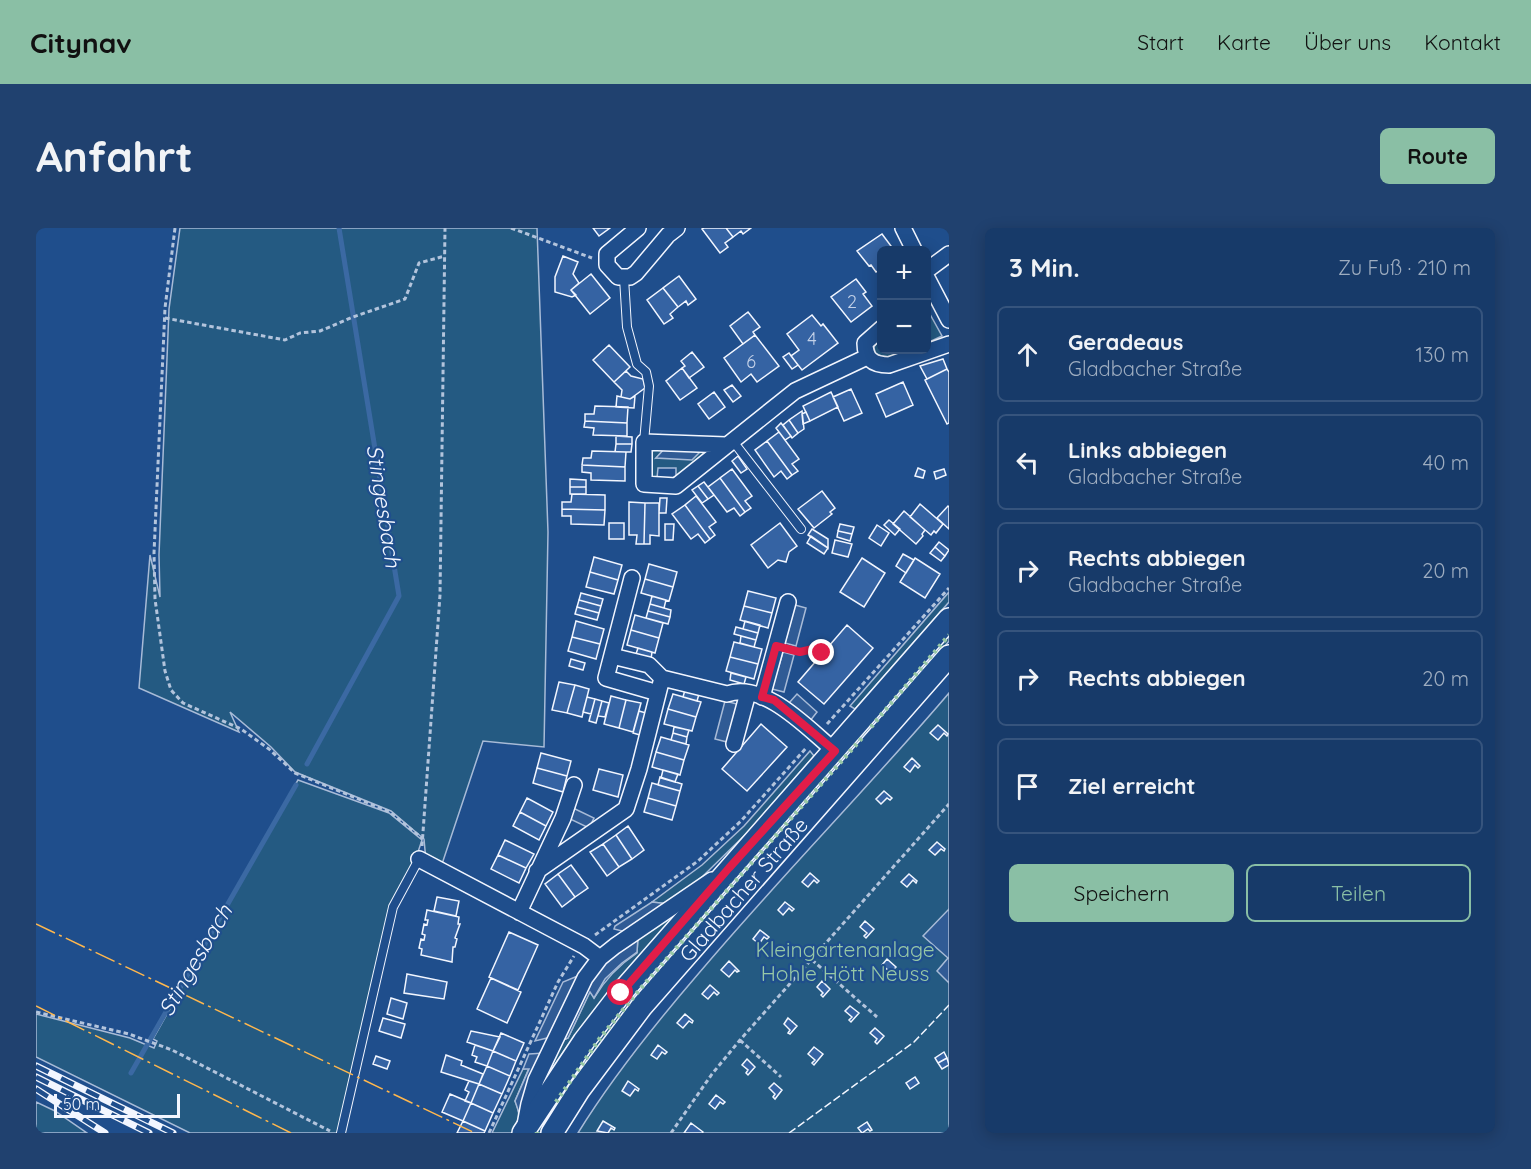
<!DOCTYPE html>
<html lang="de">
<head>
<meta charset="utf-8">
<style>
  :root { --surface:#173a69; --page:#20416f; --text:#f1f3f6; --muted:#9eadc0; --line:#36547d; --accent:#8abfa5 }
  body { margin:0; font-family:Quicksand,sans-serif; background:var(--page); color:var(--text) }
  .controls { position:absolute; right:18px; top:18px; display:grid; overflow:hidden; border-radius:9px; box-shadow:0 3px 15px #0003 }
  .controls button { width:54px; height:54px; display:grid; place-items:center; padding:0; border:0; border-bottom:2px solid var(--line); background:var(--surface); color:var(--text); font:30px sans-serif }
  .scale { position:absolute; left:18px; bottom:15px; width:126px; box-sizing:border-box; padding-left:6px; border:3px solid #f2f6ff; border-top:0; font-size:16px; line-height:21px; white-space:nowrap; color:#f2f6ff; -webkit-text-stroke:4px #1f4e8c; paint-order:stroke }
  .stop { position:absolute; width:18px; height:18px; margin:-14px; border:4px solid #e11d48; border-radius:50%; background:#fff }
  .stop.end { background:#e11d48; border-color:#fff; box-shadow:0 2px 6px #0008 }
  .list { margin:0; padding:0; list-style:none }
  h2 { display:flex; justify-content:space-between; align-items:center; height:78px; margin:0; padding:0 24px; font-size:26px }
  h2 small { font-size:20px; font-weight:400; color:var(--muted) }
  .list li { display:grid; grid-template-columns:39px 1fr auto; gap:18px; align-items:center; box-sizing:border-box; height:96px; margin:0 12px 12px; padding:0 12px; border:2px solid var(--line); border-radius:9px }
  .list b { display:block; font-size:22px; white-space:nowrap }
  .list p { margin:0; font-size:20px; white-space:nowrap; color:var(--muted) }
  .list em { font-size:20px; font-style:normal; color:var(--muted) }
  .actions { display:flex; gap:12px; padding:18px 24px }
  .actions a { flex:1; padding:14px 0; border:2px solid var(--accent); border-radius:9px; text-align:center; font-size:21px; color:var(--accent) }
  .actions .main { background:var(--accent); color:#111 }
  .icon { flex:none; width:33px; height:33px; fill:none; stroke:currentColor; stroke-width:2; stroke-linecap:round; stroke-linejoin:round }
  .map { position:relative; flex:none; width:913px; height:905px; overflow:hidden; border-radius:9px }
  header { display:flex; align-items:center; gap:36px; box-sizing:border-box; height:84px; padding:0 30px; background:var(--accent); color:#111 }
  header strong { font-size:28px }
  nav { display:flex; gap:33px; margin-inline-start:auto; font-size:21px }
  .intro { display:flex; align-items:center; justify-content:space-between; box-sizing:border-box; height:144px; padding:0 36px }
  h1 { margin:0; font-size:42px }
  .button { padding:15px 27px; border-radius:9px; background:var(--accent); color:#111; font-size:21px; font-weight:700 }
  main { display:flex; gap:36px; padding:0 36px }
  aside { flex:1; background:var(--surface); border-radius:9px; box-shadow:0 3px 15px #0003 }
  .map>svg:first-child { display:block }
  .green { fill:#245a82; stroke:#a8bbd7; stroke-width:1.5 }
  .parking { fill:#305b95; stroke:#a8bbd7; stroke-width:1.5 }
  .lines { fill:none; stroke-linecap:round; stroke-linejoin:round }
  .stream { stroke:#3b69a3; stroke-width:5 }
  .building { fill:#3563a3; stroke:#f2f6ff; stroke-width:1.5 }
  .service-casing { stroke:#f2f6ff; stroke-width:10 }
  .minor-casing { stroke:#f2f6ff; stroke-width:18 }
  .secondary-casing { stroke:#f2f6ff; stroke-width:24 }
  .path { stroke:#b3c4dc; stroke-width:3; stroke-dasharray:4.5 3; stroke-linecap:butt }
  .service { stroke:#1f4e8c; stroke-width:8 }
  .minor { stroke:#1f4e8c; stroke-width:15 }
  .secondary { stroke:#1f4e8c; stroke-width:21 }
  .rail-casing { stroke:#f2f6ff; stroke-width:7 }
  .rail { stroke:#1f4e8c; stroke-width:4.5; stroke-dasharray:14; stroke-linecap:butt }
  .hedge { stroke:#97c8a6; stroke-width:4.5; stroke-dasharray:3 4.5; stroke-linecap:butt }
  .fence { stroke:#f2f6ff; stroke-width:1.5; stroke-dasharray:8 3; stroke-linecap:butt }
  .power { stroke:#ffb74d; stroke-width:1.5; stroke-dasharray:21 4.5 3 4.5; stroke-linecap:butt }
  .route { stroke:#e11d48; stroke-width:8 }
  .labels { text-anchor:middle; stroke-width:4.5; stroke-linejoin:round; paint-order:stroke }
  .number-label { font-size:18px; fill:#c3d1e8 }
  .street-label { font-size:21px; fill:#f2f6ff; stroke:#1f4e8c }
  .park-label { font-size:21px; fill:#97c8a6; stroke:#1f4e8c }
  .water-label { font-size:22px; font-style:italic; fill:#f2f6ff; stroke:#1f4e8c }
</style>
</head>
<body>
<header>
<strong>Citynav</strong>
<nav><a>Start</a><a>Karte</a><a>Über uns</a><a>Kontakt</a></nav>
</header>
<div class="intro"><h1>Anfahrt</h1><a class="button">Route</a></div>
<main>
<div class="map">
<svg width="913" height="905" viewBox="0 0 913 905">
  <rect width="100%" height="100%" fill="#1f4e8c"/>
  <path class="green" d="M144,0H501L512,304L508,519L447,513L405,639L390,633L388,611L355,583L259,544L235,519L194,484L203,504L103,460L114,327L124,369L123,327L133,81Z
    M890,79L906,108L891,115H890Z
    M845,107L846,122H875C862,126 852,133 839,125L838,119Z
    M629,220L620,230L667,221L671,225L640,251V240H622L621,250L615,249V225L618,221Z
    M913,364V374L819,481L814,478Z
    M913,402V413C839,507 758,594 678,683C615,753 552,823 506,905H497L530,852L603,758Z
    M913,465V905H542C577,848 620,795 663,745C744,649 832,560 913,465Z
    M774,523L778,528L712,604L667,648L633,676L616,674L666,637L708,598Z
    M262,552L353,585L386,612L379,633L362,664L304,905H154L0,829V786L94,810L118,820L121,813L117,811Z
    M648,677L535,813L506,855L523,814L532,810L554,763L558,770C570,750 583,737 601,725L602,709Z
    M493,840L479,873C485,885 483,894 477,905H456L487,841Z
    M0,874L19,883L51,905H0Z"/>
  <path class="parking" d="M629,220L667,221L656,232L620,230Z
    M759,377L770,380L760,418L749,415Z
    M747,424L758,427L748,464L736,461Z
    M761,466L781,484L774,493L753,475Z
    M689,473L701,476L691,514L679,511Z
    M537,580L558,590L553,600L532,590Z
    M616,674L633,676L590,704L578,701L579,698Z
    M913,681V755L901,743L912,730L887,708Z
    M602,709L601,724L586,735L569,751L558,770L554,764L532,810L523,814L551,757L571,732Z
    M544,747L515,809L499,813L527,754Z
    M508,825L486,875L483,885L479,873L493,841H487L493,826Z"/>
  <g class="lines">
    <path class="stream" d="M271,536L363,368L303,0
      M95,845L260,557"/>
  </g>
  <path class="building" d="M557,0H574L563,8Z
    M668,0H690L697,9L689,15L692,19L684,25L666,1Z
    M690,0H715L707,6L705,3L697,9Z
    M846,6L858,22H846V40L840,44L835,37L833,38L821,23Z
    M527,28L542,34L537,46L543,55L535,62L540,67L536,69L519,64V49Z
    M555,46L574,70L554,86L535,62Z
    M643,48L660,71L652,77L650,73L642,79L627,60Z
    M820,51L830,64L827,66L836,78L815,94L795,69Z
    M627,60L642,79L634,86L637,90L628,96L611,72Z
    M712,84L724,99L717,104L719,107L707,116L694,98Z
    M776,87L785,98L787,96L802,115L766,142L755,128L763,122L751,106Z
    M719,107L743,138L721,154L715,146L705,154L688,130Z
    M573,117L594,139L578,154L557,132Z
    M656,124L668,139L653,150L646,140L649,138L645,133Z
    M753,125L762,137L756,141L747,129Z
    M907,131L911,141L891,151L884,138Z
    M646,140L661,160L644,172L630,153Z
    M911,141L913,144V195L911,196L889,152Z
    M590,143L595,148L607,151L609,160L594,171L585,169L586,162L578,154Z
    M867,154L877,177L850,189L840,166Z
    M696,157L705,168L697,174L688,162Z
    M815,161L826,185L808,193L797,169Z
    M678,164L689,179L673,191L662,176Z
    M795,164L802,179L774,193L767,178Z
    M581,168L594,171L599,168L598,180L580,179Z
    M559,178L592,179L591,195L549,193V186H558Z
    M766,183L768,201L762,205L753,192Z
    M770,184L774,193L767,196L766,186Z
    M753,192L762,205L756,210L747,197Z
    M549,193L591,195V208L557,207L558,200L548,199Z
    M745,195L755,208L749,212L740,200Z
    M743,204L763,231L756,236L762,243L756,247L731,213Z
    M580,208L596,209V216H580Z
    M731,213L756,247L751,251L745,243L738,249L719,222Z
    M580,216H596L595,224H579Z
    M556,223L590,224L589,239L546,237L547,230H555Z
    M702,228L711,241L705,245L696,233Z
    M546,237L589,239V253L555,252V245L546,244Z
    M882,240L889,243L887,250L879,248Z
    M696,241L716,268L709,273L715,280L709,284L684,250Z
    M908,241L910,247L900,251L898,244Z
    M684,250L709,284L704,288L698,280L691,284L672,259Z
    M534,251L550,252V259H534Z
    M668,254L678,267L672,271L662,258Z
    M662,258L672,271L666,275L656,262Z
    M534,259H550V266H534Z
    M786,263L799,280L794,284L796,286L778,300L762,281Z
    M536,266L569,267V282L526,281V274H535Z
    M660,268L680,294L673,299L679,307L674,311L649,277Z
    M624,270H631L630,285H623Z
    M593,274L609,275L608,316H600L601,307H593Z
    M609,275H623V308L614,307V316H608Z
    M884,276L907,296L900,305L898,303L895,307L874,289Z
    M649,277L674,311L669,315L662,306L655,311L636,286Z
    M912,278L913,279V301L901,290Z
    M526,281L569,282L568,297L535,296V288H526Z
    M868,283L889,302L886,306L887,308L880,316L857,296Z
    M853,292L864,301L859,307L848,297Z
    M573,295H588V311H573Z
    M744,295L761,318L753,324L750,334L742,332L732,340L715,317Z
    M629,296H638L637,312H629Z
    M804,296L818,299L816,306L802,303Z
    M841,297L853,305L845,318L833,310Z
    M776,301L792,311V320L772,307Z
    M802,303L816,306L814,313L801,309Z
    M775,308L792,320L788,326L771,315Z
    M799,312L816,316L812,329L796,325Z
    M903,314L913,322L909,328L899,319Z
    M899,319L909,328L905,333L894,325Z
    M867,326L878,332L870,345L860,338Z
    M558,329L586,337L582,352L554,344Z
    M826,330L849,345L828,379L804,364Z
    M879,330L904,346L889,370L864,354Z
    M613,336L641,344L637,359L609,351Z
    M554,344L582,352L578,366L550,359Z
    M609,351L637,359L633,373L605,365Z
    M712,363L740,370L736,385L708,378Z
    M545,365L567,371L565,378L543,372Z
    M616,368L630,372L628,380L614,376Z
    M543,372L565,378L563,385L541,379Z
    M614,376L635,382L634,389L612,383Z
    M708,378L736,385L732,400L704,392Z
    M541,379L563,385L561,392L539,386Z
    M612,383L634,389L632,396L610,390Z
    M599,387L627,395L623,410L595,402Z
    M540,393L568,401L564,416L536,409Z
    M709,393L724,397L722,405L707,401Z
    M811,397L837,420L788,476L762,454Z
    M700,399L722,405L720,412L698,406Z
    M595,402L623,410L619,425L591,417Z
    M705,408L720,412L718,419L704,415Z
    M536,409L564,416L560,431L532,423Z
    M698,414L726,421L722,436L694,429Z
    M602,420L616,424L615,431L600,426Z
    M694,429L722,436L718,451L690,443Z
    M535,431L549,435L547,442L533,438Z
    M695,445L710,449L708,456L694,452Z
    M523,454L539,457L531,485L516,482Z
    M539,457L553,461L546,489L531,485Z
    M649,462L663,466L661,473L647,469Z
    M637,466L665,474L660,489L632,481Z
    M575,468L590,472L583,500L568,496Z
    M551,469L559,471L555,486L547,484Z
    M559,471L566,473L560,495L553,493Z
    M590,472L605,475L597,504L583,500Z
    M566,473L573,475L569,489L562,488Z
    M632,481L660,489L656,503L628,496Z
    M603,483L610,485L604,507L597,505Z
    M725,496L751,519L711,563L686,541Z
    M902,497L912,506L911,508L908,505L902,512L894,505Z
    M638,499L653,502L651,509L637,505Z
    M637,505L651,509L650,516L635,512Z
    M625,509L653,517L648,532L620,524Z
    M620,524L648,532L644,547L616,539Z
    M505,525L535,533L531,548L501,540Z
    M876,530L884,538L882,540L879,537L874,544L868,539Z
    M501,540L531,548L527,564L497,555Z
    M563,541L587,547L582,569L557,562Z
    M627,542L642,546L639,554L625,550Z
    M624,549L646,556L644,563L622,557Z
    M616,555L644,563L640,578L612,570Z
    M848,563L856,570L854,572L851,570L845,576L840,571Z
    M491,570L517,584L510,598L484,584Z
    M612,570L640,578L636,592L608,584Z
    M484,584L510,598L503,612L477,598Z
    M592,598L608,622L596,631L580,607Z
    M580,607L596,631L583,639L567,616Z
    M469,612L498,626L490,640L462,627Z
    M901,614L909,621L908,623L905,621L899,627L893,622Z
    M567,616L583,639L571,648L554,624Z
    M462,627L490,640L483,655L455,641Z
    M535,637L552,660L539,669L522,646Z
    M774,645L783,653L781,655L778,652L772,659L766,654Z
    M522,646L539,669L526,679L509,656Z
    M873,646L881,653L880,655L877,652L871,659L865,654Z
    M401,669L423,673L420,688L398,683Z
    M749,674L758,681L756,683L753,680L747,687L742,682Z
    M391,682L423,689L422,696H424L419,710L421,711L419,719H417L416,734L385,727L386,721L383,720L385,711L388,712L389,707L386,706L388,696L391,697L392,692H389Z
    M829,693L838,701L830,710L828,708L831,705L824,699Z
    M724,702L733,709L731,711L728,709L723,716L717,711Z
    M473,704L502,717L482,762L453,749Z
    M851,731L860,739L852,747L850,746L853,743L846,737Z
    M693,733L703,743L701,744L699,742L693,749L685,742Z
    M371,746L411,754L408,771L368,765Z
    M455,750L485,764L471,795L441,781Z
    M786,753L794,761L787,769L785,767L787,765L781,759Z
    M674,757L683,765L681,767L678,764L672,771L666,766Z
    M355,770L371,775L367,791L351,786Z
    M814,778L823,785L815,794L813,792L816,789L809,783Z
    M649,786L657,793L656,795L653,793L647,800L641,795Z
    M347,790L369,796L365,810L343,803Z
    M752,790L761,798L754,806L752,805L754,802L748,796Z
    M839,800L848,808L841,816L839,814L841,811L834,805Z
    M435,803L464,809L457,823L431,814Z
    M465,805L488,815L480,833L457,823Z
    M439,817L457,823L451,838L439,834L441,829L436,827Z
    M622,817L631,824L629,826L626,824L621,831L615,827Z
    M778,819L787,826L778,837L776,835L779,832L772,826Z
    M457,823L480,833L474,848L451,838Z
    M908,824L911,830L902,835L899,830Z
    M410,827L426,833L425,837L447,846L443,856L405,844Z
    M340,828L354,833L351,841L337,836Z
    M911,830L913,837L906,841L902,835Z
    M711,831L719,839L712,847L710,845L712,842L706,837Z
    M451,838L474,848L466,866L443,856Z
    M879,849L883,855L874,861L870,855Z
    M433,853L443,856L435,875L429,873L433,864L429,862Z
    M592,853L603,861L602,863L599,861L594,868L586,863Z
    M738,855L746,862L739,871L737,869L739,866L733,860Z
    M443,856L466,866L457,885L435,875Z
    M414,866L435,875L427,893L406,884Z
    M680,867L689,874L687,876L684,874L679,881L673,876Z
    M435,875L457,885L449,903L427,893Z
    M427,893L449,903L448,905H421Z
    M567,893L579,900L578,902L575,900L572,905L561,903Z
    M831,894L836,902L834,903L832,901L826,905L822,900Z
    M655,895L667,904L666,905H648Z"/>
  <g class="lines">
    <defs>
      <path id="service" d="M588,50L591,99L601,136L610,144L613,158L608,214
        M696,212L765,301
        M305,905L357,679L383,631"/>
      <path id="minor" d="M602,0L571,26V37L582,49H594L600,45L632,7L641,0
        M867,0L878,22
        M890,43L913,26
        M890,48L913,92
        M846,100L829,115C829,131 837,137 853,137L913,116
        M690,217L608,214V256L640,258L759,163L831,129
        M596,350L570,450L622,465
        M576,428L613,437L626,450L691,466C729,453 772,501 799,523
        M726,469L752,374
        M698,516L712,465
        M383,631L548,718L564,730
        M501,643L590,581L603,541L626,450
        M483,684L527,590L538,557
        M489,897L493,876L500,852L549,750L564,730L579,718L676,652"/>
      <path id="secondary" d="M487,905L548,813L585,765L913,391
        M516,905L543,862L606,778L913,428"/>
    </defs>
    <use href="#service" class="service-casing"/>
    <use href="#minor" class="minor-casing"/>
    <use href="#secondary" class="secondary-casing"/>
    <path class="path" d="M139,0L129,80L118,325L119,371L129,443L135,462L147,475L205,501L233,521L259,545L354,584L387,611
      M475,0L556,30
      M129,90L249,112L264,105L284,103L317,89L369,71L383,35L409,28
      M753,421L764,424L781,420L786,425
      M791,496L913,360
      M386,618L404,367L409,0
      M559,707L662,633L705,593L771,519
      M776,732L841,789
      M0,784L93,806L136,822L294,903
      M704,812L745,849
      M453,905L522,754L538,728
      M635,905L676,846L704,812L913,576"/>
    <use href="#service" class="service"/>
    <use href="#minor" class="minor"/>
    <use href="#secondary" class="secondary"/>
    <defs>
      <path id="rail" d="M0,838L137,905
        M0,849L113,905
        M0,861L69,905"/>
    </defs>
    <use href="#rail" class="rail-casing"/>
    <use href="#rail" class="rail"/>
    <path class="hedge" d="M835,499L913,407
      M520,874L564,810L605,760L826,510
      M501,905V904"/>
    <path class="fence" d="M753,905L878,814L913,777"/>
    <path class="power" d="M0,696L439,905
      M0,778L255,905"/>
  </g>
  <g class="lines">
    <path class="route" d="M585,765L693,640L799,523L738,472L726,469L740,418L764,424L781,420L786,425"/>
  </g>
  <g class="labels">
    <g class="number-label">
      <text x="816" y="80">2</text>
      <text x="776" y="117">4</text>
      <text x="715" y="140">6</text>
    </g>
    <g class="street-label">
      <text transform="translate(708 662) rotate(-49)" y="7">Gladbacher Straße</text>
    </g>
    <g class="park-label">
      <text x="809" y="729">Kleingartenanlage<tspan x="809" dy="24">Hohle Hött Neuss</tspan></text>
    </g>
    <g class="water-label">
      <text transform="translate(348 278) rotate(81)" y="8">Stingesbach</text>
      <text transform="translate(159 732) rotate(-60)" y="8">Stingesbach</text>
    </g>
  </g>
</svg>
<div class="controls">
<button>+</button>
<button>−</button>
</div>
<div class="scale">50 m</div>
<div class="stop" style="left:585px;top:765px"></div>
<div class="stop end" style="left:786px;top:425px"></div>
</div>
<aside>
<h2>3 Min.<small>Zu Fuß · 210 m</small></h2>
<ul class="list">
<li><svg class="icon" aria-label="ahead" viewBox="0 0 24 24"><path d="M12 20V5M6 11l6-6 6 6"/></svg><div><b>Geradeaus</b><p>Gladbacher Straße</p></div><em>130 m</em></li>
<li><svg class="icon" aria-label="left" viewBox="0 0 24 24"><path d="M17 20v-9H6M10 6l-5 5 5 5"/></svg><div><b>Links abbiegen</b><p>Gladbacher Straße</p></div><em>40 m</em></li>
<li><svg class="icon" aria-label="right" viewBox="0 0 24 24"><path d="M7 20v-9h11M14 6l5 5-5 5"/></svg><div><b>Rechts abbiegen</b><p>Gladbacher Straße</p></div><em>20 m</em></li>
<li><svg class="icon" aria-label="right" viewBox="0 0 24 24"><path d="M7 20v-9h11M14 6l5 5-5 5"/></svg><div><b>Rechts abbiegen</b></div><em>20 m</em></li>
<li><svg class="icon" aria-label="arrive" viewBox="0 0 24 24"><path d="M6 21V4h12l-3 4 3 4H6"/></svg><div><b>Ziel erreicht</b></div></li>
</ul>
<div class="actions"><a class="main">Speichern</a><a>Teilen</a></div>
</aside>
</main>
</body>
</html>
